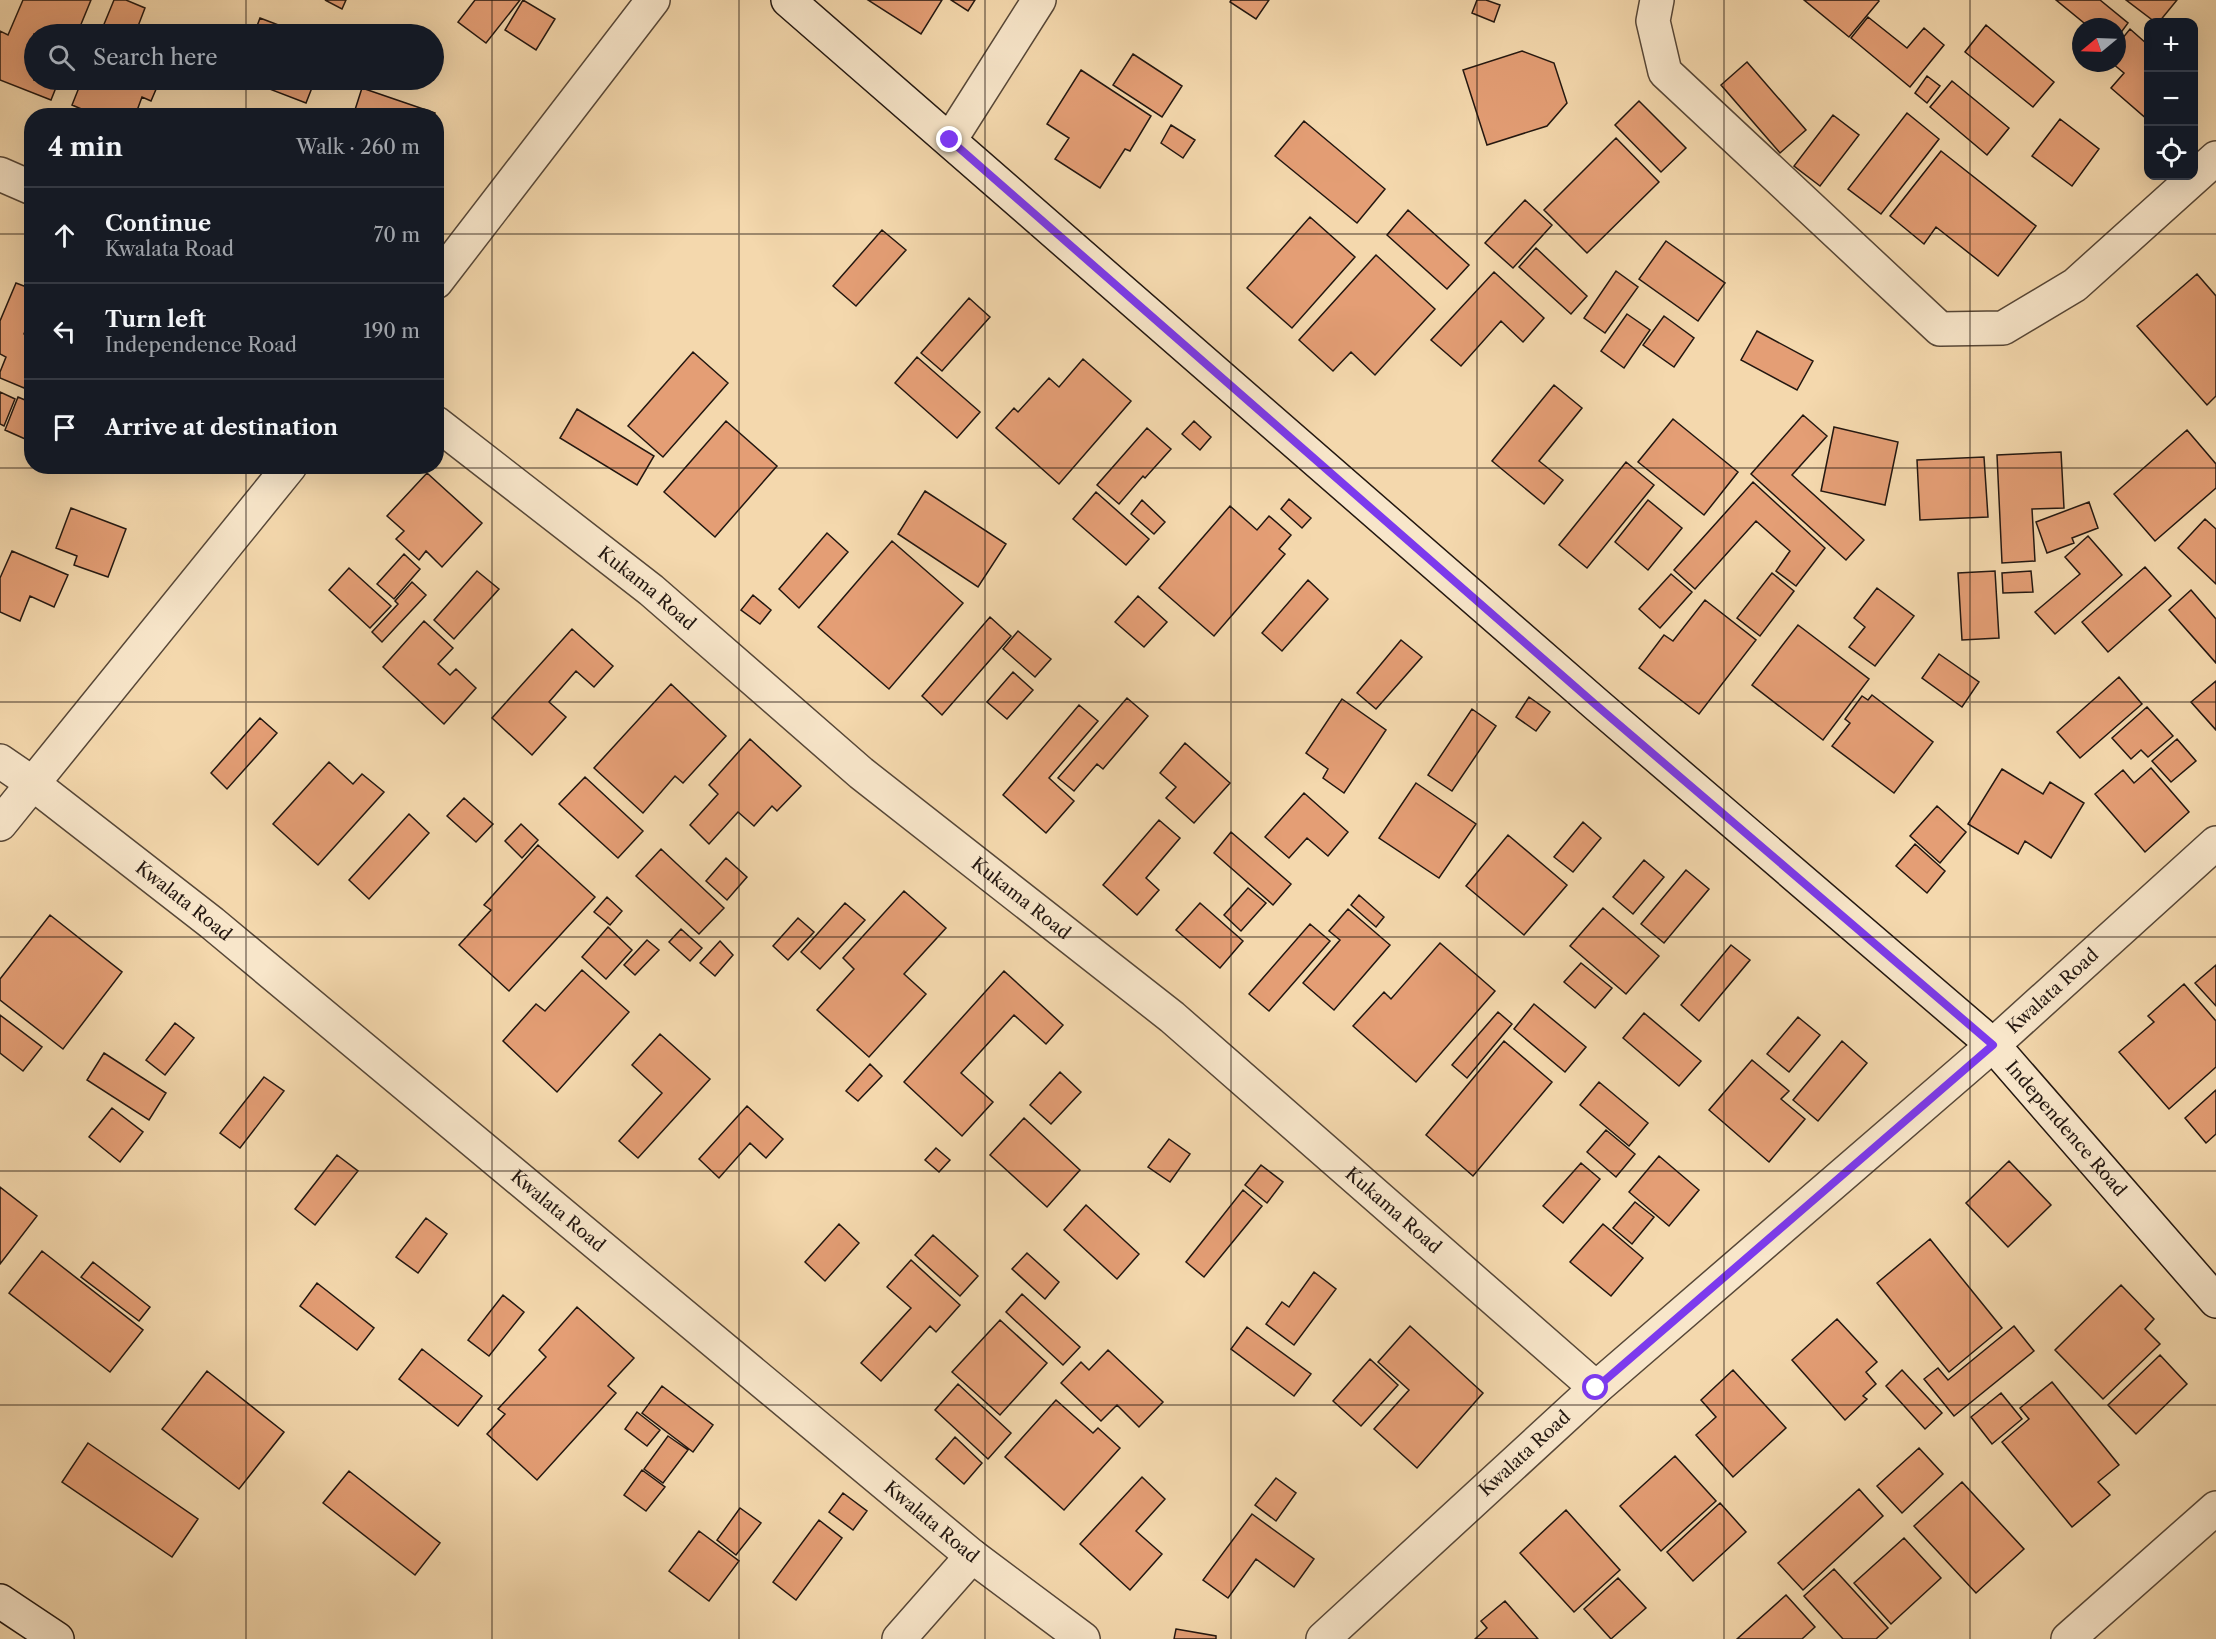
<!DOCTYPE html>
<html lang="en">
<head>
<meta charset="utf-8">
<style>
  :root { --surface:#171b24; --page:#20242c; --text:#f1f3f6; --muted:#9ea1a6; --line:#363941 }
  body { margin:0; font-family:"Libre Caslon Text",serif; background:var(--page); color:var(--text) }
  .controls { position:absolute; right:18px; top:18px; display:grid; overflow:hidden; border-radius:12px; box-shadow:0 6px 24px #0002 }
  .controls button { width:54px; height:54px; display:grid; place-items:center; padding:0; border:0; border-bottom:2px solid var(--line); background:var(--surface); color:var(--text); font:30px sans-serif }
  .compass { position:absolute; left:2072px; top:18px; width:54px; height:54px; border-radius:50%; background:var(--surface); box-shadow:0 6px 24px #0002; rotate:251deg }
  .stop { position:absolute; width:18px; height:18px; margin:-14px; border:4px solid #7c3aed; border-radius:50%; background:#fff }
  .stop.end { background:#7c3aed; border-color:#fff; box-shadow:0 2px 6px #0008 }
  .list { margin:0; padding:0; list-style:none }
  h2 { display:flex; justify-content:space-between; align-items:center; height:78px; margin:0; padding:0 24px; font-size:26px }
  h2 small { font-size:20px; font-weight:400; color:var(--muted) }
  .list li { display:grid; grid-template-columns:39px 1fr auto; gap:18px; align-items:center; box-sizing:border-box; height:96px; padding:0 24px; border-top:2px solid var(--line) }
  .list b { display:block; font-size:22px; white-space:nowrap }
  .list p { margin:0; font-size:20px; white-space:nowrap; color:var(--muted) }
  .list em { font-size:20px; font-style:normal; color:var(--muted) }
  .icon { flex:none; width:33px; height:33px; fill:none; stroke:currentColor; stroke-width:2; stroke-linecap:round; stroke-linejoin:round }
  .map { position:relative; flex:none; width:2216px; height:1639px; overflow:hidden }
  .search { position:absolute; background:var(--surface); box-shadow:0 6px 24px #0002; left:24px; top:24px; width:420px; height:66px; display:flex; align-items:center; gap:15px; box-sizing:border-box; padding:0 21px; border-radius:33px; color:var(--muted); font-size:22px }
  .panel { position:absolute; background:var(--surface); box-shadow:0 6px 24px #0002; left:24px; top:108px; width:420px; height:366px; border-radius:24px }
  .map>svg:first-child { display:block }
  .building { fill:#e49e75; stroke:#231710; stroke-width:1.5 }
  .lines { fill:none; stroke-linecap:round; stroke-linejoin:round }
  .street-casing { stroke:#574737; stroke-width:36 }
  .secondary-casing { stroke:#231710; stroke-width:36 }
  .street { stroke:#f8e6ca; stroke-width:33 }
  .secondary { stroke:#f8e6ca; stroke-width:33 }
  .route { stroke:#7c3aed; stroke-width:8 }
  .grid { fill:none; stroke:#231710; stroke-width:1.5; stroke-opacity:0.55 }
  .labels { text-anchor:middle; stroke-width:5; stroke-linejoin:round; paint-order:stroke }
  .street-label { font-size:18px; fill:#231710; stroke:#f8e6ca }
</style>
</head>
<body>
<div class="map">
<svg width="2216" height="1639" viewBox="0 0 2216 1639">
  <rect width="100%" height="100%" fill="#f4d8ad"/>
  <filter id="stains"><feTurbulence type="fractalNoise" baseFrequency=".00333" numOctaves="4"/><feColorMatrix values="0 0 0 0 .2 0 0 0 0 .09 0 0 0 0 .02 0 0 0 .5 -.17"/></filter>
  <radialGradient id="worn" r=".72"><stop offset=".6" stop-color="#630" stop-opacity="0"/><stop offset="1" stop-color="#630" stop-opacity=".3"/></radialGradient>
  <path class="building" d="M23,0H91L77,34H34V80H59L51,100L0,80V31L8,35Z
    M114,0H126L145,8L135,34H100Z
    M325,0H346L342,9Z
    M475,0H520L486,43L458,22Z
    M523,0L555,19L536,50L505,30Z
    M868,0H942L921,34Z
    M951,0H975L968,11Z
    M1231,0H1269L1256,19L1230,2Z
    M1477,0H1486L1500,5L1494,22L1472,13Z
    M1804,0H1878L1879,1L1849,37Z
    M2056,0H2100L2128,23L2117,38V27H2089Z
    M2126,0H2177L2159,22H2155Z
    M1868,17L1907,48L1924,28L1944,45L1910,87L1851,38Z
    M260,18L302,34H254Z
    M1986,25L2054,82L2033,107L1965,52Z
    M2130,29L2147,44L2148,43V120L2111,88L2124,73L2112,63H2117V45Z
    M1522,51L1554,63L1567,103L1547,126L1487,145L1463,70Z
    M1133,54L1182,86L1162,117L1113,85Z
    M1747,62L1806,130L1780,153L1721,85Z
    M1081,70L1151,116L1130,151L1125,149L1100,188L1055,159L1069,138L1047,124Z
    M1927,76L1940,86L1927,103L1915,93Z
    M82,80H160L151,101L142,97L135,116H98L72,105Z
    M246,80H315L306,103Z
    M1952,81L2009,128L1987,155L1930,107Z
    M362,88L435,113L434,116H353Z
    M1639,101L1686,148L1661,172L1615,125Z
    M1907,113L1939,139L1881,214L1848,189Z
    M1833,115L1859,135L1820,186L1794,166Z
    M2060,119L2099,149L2072,186L2032,156Z
    M1304,121L1385,189L1357,223L1275,156Z
    M1171,125L1195,140L1183,158L1161,143Z
    M1616,138L1659,182L1587,253L1544,210Z
    M1941,151L2036,226L1998,276L1936,227L1924,244L1890,216Z
    M1525,200L1552,225L1513,268L1485,243Z
    M1408,210L1469,265L1447,289L1387,235Z
    M1310,217L1355,257L1292,328L1247,288Z
    M882,230L906,250L856,306L833,286Z
    M1666,241L1725,283L1698,321L1639,279Z
    M1536,248L1587,296L1571,314L1519,267Z
    M1376,255L1435,309L1375,375L1351,352L1333,371L1299,340Z
    M1616,271L1638,287L1605,333L1584,318Z
    M1494,272L1544,318L1523,342L1501,321L1461,366L1431,340Z
    M2197,274L2216,296V396L2207,405L2137,326Z
    M16,283L32,289V315L24,334L32,338V370L24,388L0,378V372L6,357L0,354V321Z
    M969,298L990,317L942,371L921,353Z
    M1627,314L1650,330L1624,368L1601,351Z
    M1664,316L1694,338L1674,367L1643,345Z
    M1757,331L1813,361L1797,390L1741,360Z
    M693,352L728,383L663,457L628,426Z
    M917,357L980,412L957,438L895,383Z
    M1083,359L1131,401L1059,484L996,428L1014,408L1018,412L1049,378L1059,387Z
    M1554,385L1582,408L1539,461L1563,480L1544,504L1492,461Z
    M0,392L15,399L4,426L0,424Z
    M18,397L32,403V442L5,430Z
    M577,409L654,456L637,485L560,438Z
    M1803,415L1827,436L1792,475L1864,540L1846,560L1751,474Z
    M1673,419L1738,472L1704,515L1638,462Z
    M726,421L777,466L715,537L664,492Z
    M1194,421L1211,437L1200,450L1182,434Z
    M1834,427L1898,442L1885,505L1821,491Z
    M1147,428L1171,449L1145,478L1143,476L1119,504L1097,485Z
    M2187,430L2216,464V488L2155,541L2114,494Z
    M2061,452L2064,508L2032,509L2035,561L2002,563L1997,455Z
    M1984,457L1988,517L1920,520L1917,460Z
    M1626,462L1654,485L1587,568L1559,545Z
    M427,473L482,523L442,567L426,551L419,560L396,539L404,531L387,516Z
    M1753,482L1825,548L1796,586L1776,571L1790,551L1756,521L1695,589L1674,570Z
    M925,491L1006,544L978,587L898,534Z
    M1096,492L1149,539L1126,565L1073,519Z
    M1289,499L1311,518L1302,528L1281,509Z
    M1142,500L1165,522L1154,534L1131,514Z
    M1648,500L1682,528L1648,570L1615,542Z
    M2089,502L2098,528L2072,538L2074,543L2047,553L2036,522Z
    M1230,506L1257,530L1269,516L1291,535L1279,549L1285,554L1214,636L1159,588Z
    M71,508L126,529L108,577L74,565L77,556L56,548Z
    M2205,519L2216,529V584L2178,548Z
    M827,533L848,552L799,608L779,589Z
    M2088,536L2122,575L2055,634L2035,612L2080,574L2065,557Z
    M892,541L963,603L889,689L818,627Z
    M12,551L68,575L54,607L30,596L20,621L0,612V578Z
    M404,554L420,569L394,599L377,584Z
    M2145,567L2171,596L2108,652L2082,622Z
    M349,568L391,606L370,628L329,590Z
    M477,571L499,589L454,639L434,620Z
    M1995,571L1999,638L1962,640L1958,573Z
    M2031,571L2033,592L2003,593L2002,573Z
    M1772,573L1794,591L1760,636L1737,618Z
    M1671,574L1692,592L1660,628L1639,609Z
    M1308,580L1328,599L1282,651L1262,633Z
    M412,582L426,595L382,642L372,632L398,604L395,601Z
    M1877,588L1914,616L1875,666L1849,647L1865,627L1854,618Z
    M2191,590L2216,619V663L2169,610Z
    M753,595L771,610L760,624L741,610Z
    M1138,596L1167,622L1144,647L1115,622Z
    M1705,600L1756,640L1699,714L1639,668L1664,635L1673,641Z
    M990,617L1011,636L942,715L922,696Z
    M424,621L453,648L438,664L450,675L456,669L476,688L444,724L383,667Z
    M1798,625L1869,679L1823,740L1752,685Z
    M572,629L613,666L594,687L576,671L549,702L566,717L532,755L492,718Z
    M1018,631L1051,659L1035,677L1003,649Z
    M1401,640L1422,657L1376,709L1357,693Z
    M1939,654L1979,682L1962,707L1922,678Z
    M1013,672L1033,690L1007,719L987,702Z
    M2119,677L2142,704L2080,758L2057,732Z
    M2216,681V730L2191,702Z
    M671,684L726,736L683,783L675,776L643,813L594,768Z
    M1872,695L1933,742L1894,793L1832,746L1850,723L1845,719L1862,696L1868,700Z
    M1529,697L1550,712L1536,731L1516,717Z
    M1127,698L1148,716L1103,769L1097,764L1074,791L1058,778Z
    M1342,699L1386,730L1344,793L1323,778L1328,769L1306,753Z
    M1079,705L1098,721L1049,778L1074,801L1046,833L1003,795Z
    M2147,707L2173,736L2148,757L2141,750L2131,759L2112,738Z
    M1472,709L1496,726L1452,791L1428,775Z
    M260,718L277,733L227,789L211,773Z
    M750,739L801,786L777,811L772,806L754,826L738,812L709,844L690,825L718,794L709,785Z
    M2177,739L2196,761L2171,782L2152,761Z
    M1185,743L1230,783L1194,823L1166,798L1176,787L1160,773Z
    M329,762L353,784L362,774L384,792L318,865L273,824Z
    M2151,768L2189,812L2145,852L2095,794L2123,770L2134,783Z
    M2002,769L2043,794L2050,782L2084,803L2051,858L2025,841L2018,854L1968,824Z
    M585,777L643,831L618,858L559,804Z
    M1416,783L1476,824L1439,878L1379,838Z
    M1304,793L1348,832L1328,856L1307,838L1289,858L1265,837Z
    M464,798L493,824L476,842L447,816Z
    M1937,806L1966,832L1940,863L1910,836Z
    M409,814L429,833L369,899L349,880Z
    M1159,820L1180,838L1146,878L1159,890L1137,915L1103,885Z
    M1583,822L1601,838L1573,872L1554,857Z
    M521,824L538,840L522,858L505,841Z
    M1231,832L1291,884L1273,905L1214,853Z
    M1508,835L1567,885L1524,935L1466,886Z
    M1915,844L1945,871L1927,893L1896,866Z
    M538,845L595,897L509,991L459,945L491,910L484,905Z
    M661,849L724,908L699,934L636,876Z
    M726,858L747,877L727,900L706,881Z
    M1644,860L1664,877L1633,914L1613,897Z
    M1686,870L1709,889L1664,943L1641,924Z
    M1248,888L1266,903L1241,931L1224,915Z
    M904,891L946,928L904,974L926,994L869,1057L817,1010L854,969L843,958Z
    M1359,895L1384,917L1376,927L1351,905Z
    M607,897L622,911L610,925L594,912Z
    M845,903L865,920L820,969L801,952Z
    M1200,903L1243,941L1220,968L1176,930Z
    M1603,908L1659,956L1626,994L1570,946Z
    M1348,909L1390,945L1334,1010L1303,983L1340,940L1329,931Z
    M50,915L122,972L63,1049L0,1000V979Z
    M798,918L814,932L788,960L773,946Z
    M1310,924L1330,941L1269,1011L1249,994Z
    M608,927L632,950L606,979L582,957Z
    M681,929L702,948L690,961L669,942Z
    M647,940L659,950L635,975L624,965Z
    M720,941L733,955L715,976L700,963Z
    M1440,943L1495,991L1416,1082L1353,1026L1384,992L1391,999Z
    M1731,945L1750,960L1699,1021L1681,1005Z
    M1581,963L1612,988L1595,1008L1564,982Z
    M2216,965V1006L2195,983Z
    M582,970L629,1012L557,1092L503,1041L536,1004L545,1011Z
    M1004,971L1063,1025L1046,1044L1014,1015L961,1073L993,1102L962,1136L904,1082Z
    M2184,984L2216,1021V1067L2169,1109L2119,1052L2154,1022L2148,1016Z
    M1534,1004L1586,1047L1565,1072L1514,1029Z
    M1498,1012L1512,1024L1467,1078L1452,1065Z
    M1644,1013L1701,1061L1679,1086L1623,1038Z
    M0,1015L42,1047L23,1071L0,1053Z
    M1798,1017L1820,1035L1789,1072L1767,1054Z
    M175,1023L194,1038L165,1075L146,1060Z
    M660,1034L710,1079L638,1158L619,1141L662,1093L632,1065Z
    M1504,1041L1552,1082L1473,1176L1426,1135Z
    M1842,1041L1867,1063L1818,1121L1793,1100Z
    M104,1053L166,1093L149,1120L87,1080Z
    M1752,1060L1789,1091L1781,1099L1805,1119L1769,1162L1709,1110Z
    M870,1064L882,1076L858,1101L846,1091Z
    M1060,1072L1081,1092L1051,1124L1030,1105Z
    M264,1077L284,1091L240,1148L220,1133Z
    M1599,1082L1648,1123L1629,1146L1580,1105Z
    M2216,1090V1134L2206,1143L2185,1118Z
    M747,1106L783,1139L766,1158L750,1143L719,1178L699,1159Z
    M112,1108L143,1132L120,1162L89,1137Z
    M1024,1118L1080,1170L1047,1207L990,1155Z
    M1606,1130L1635,1154L1616,1177L1587,1152Z
    M1169,1139L1190,1154L1170,1182L1148,1167Z
    M936,1148L950,1160L939,1172L925,1160Z
    M337,1155L358,1171L315,1225L295,1209Z
    M1659,1156L1699,1190L1669,1226L1629,1192Z
    M2009,1161L2051,1205L2008,1247L1966,1203Z
    M1581,1163L1600,1179L1563,1223L1543,1206Z
    M1261,1165L1283,1182L1267,1203L1245,1185Z
    M0,1187L37,1216L0,1264Z
    M1243,1190L1262,1206L1204,1277L1186,1262Z
    M1635,1202L1654,1217L1632,1244L1613,1228Z
    M1086,1205L1139,1254L1117,1279L1064,1230Z
    M426,1218L447,1234L418,1273L396,1257Z
    M839,1224L859,1243L825,1281L805,1262Z
    M1603,1224L1643,1258L1611,1296L1570,1262Z
    M933,1235L978,1276L960,1296L915,1255Z
    M1930,1239L2002,1328L1949,1372L1877,1283Z
    M42,1251L143,1330L110,1372L9,1293Z
    M1027,1253L1059,1282L1045,1299L1012,1269Z
    M911,1260L960,1305L936,1332L930,1326L881,1381L861,1363L911,1308L887,1287Z
    M93,1262L150,1307L139,1321L81,1277Z
    M1314,1272L1336,1289L1294,1345L1266,1324L1282,1302L1289,1307Z
    M317,1283L374,1328L357,1350L300,1306Z
    M2121,1285L2154,1319L2145,1329L2160,1344L2103,1399L2055,1350Z
    M1022,1294L1080,1347L1063,1365L1006,1312Z
    M503,1295L524,1312L489,1356L468,1340Z
    M577,1307L634,1358L608,1386L616,1393L537,1480L487,1434L505,1414L498,1409L546,1357L539,1350Z
    M1837,1319L1877,1362L1866,1372L1876,1384L1863,1396L1867,1399L1845,1420L1792,1360Z
    M1000,1320L1047,1363L1000,1415L952,1372Z
    M1410,1326L1483,1393L1417,1468L1374,1429L1409,1390L1378,1362Z
    M2014,1326L2034,1351L1954,1416L1924,1379L1938,1368L1948,1380Z
    M1247,1327L1311,1374L1294,1396L1231,1349Z
    M422,1349L482,1396L458,1426L399,1379Z
    M1108,1350L1163,1402L1139,1427L1117,1405L1101,1421L1061,1383L1081,1362L1089,1370Z
    M2160,1355L2187,1384L2136,1434L2108,1405Z
    M1370,1359L1398,1385L1361,1426L1333,1401Z
    M1733,1370L1786,1428L1733,1477L1696,1435L1716,1417L1701,1400Z
    M1902,1370L1942,1413L1925,1429L1886,1386Z
    M207,1371L284,1432L239,1489L162,1429Z
    M2052,1382L2119,1465L2098,1482L2110,1495L2072,1527L2002,1442L2029,1419L2020,1408Z
    M958,1384L1011,1433L988,1459L935,1410Z
    M662,1386L713,1425L693,1452L642,1413Z
    M2001,1393L2022,1419L1992,1444L1971,1417Z
    M1056,1400L1093,1433L1098,1428L1120,1448L1064,1510L1005,1457Z
    M637,1412L660,1430L647,1446L625,1429Z
    M668,1436L688,1450L663,1483L644,1469Z
    M955,1437L982,1463L964,1484L936,1459Z
    M88,1443L198,1519L172,1557L62,1482Z
    M1919,1448L1943,1474L1902,1513L1877,1486Z
    M1675,1456L1716,1501L1661,1551L1620,1506Z
    M642,1470L665,1487L646,1511L624,1495Z
    M349,1471L440,1543L415,1575L323,1503Z
    M1142,1477L1165,1499L1136,1531L1162,1554L1130,1590L1080,1544Z
    M1276,1478L1296,1493L1276,1521L1255,1505Z
    M1962,1482L2024,1549L1976,1593L1914,1526Z
    M1859,1489L1883,1516L1803,1590L1778,1563Z
    M843,1493L867,1511L853,1530L829,1512Z
    M1720,1503L1746,1532L1693,1581L1667,1552Z
    M740,1508L761,1523L736,1555L717,1540Z
    M1566,1510L1620,1570L1574,1612L1520,1553Z
    M1252,1514L1314,1559L1294,1587L1256,1559L1228,1598L1203,1580Z
    M819,1520L842,1538L796,1600L773,1582Z
    M699,1531L739,1561L709,1601L669,1571Z
    M1904,1538L1941,1578L1891,1624L1854,1583Z
    M1834,1569L1888,1628L1876,1639H1843L1804,1596Z
    M1618,1578L1646,1608L1611,1639L1584,1609Z
    M1786,1595L1815,1627L1802,1639H1737Z
    M1505,1601L1538,1639H1475L1487,1628L1481,1621Z
    M1176,1629L1216,1636V1639H1174Z"/>
  <g class="lines">
    <defs>
      <g id="street">
        <path d="M1657,0L1653,21L1665,72L1940,329L2003,328L2075,285L2216,158"/>
        <path d="M950,140L1039,0"/>
        <path d="M0,174L32,188"/>
        <path d="M436,282L653,0"/>
        <path id="s1" d="M436,423L651,590L861,773L1172,1017L1596,1388"/>
        <path id="s2" d="M0,761L32,783L212,923L972,1556L1083,1639"/>
        <path d="M0,824L290,466"/>
        <path d="M899,1639L972,1556"/>
        <path id="s3" d="M1323,1639L1596,1388L1993,1045L2216,843"/>
        <path d="M2068,1639L2216,1508"/>
      </g>
      <g id="secondary">
        <path id="s4" d="M788,0L1597,705L1993,1045L2216,1301"/>
        <path d="M0,1601L57,1639"/>
      </g>
    </defs>
    <use href="#street" class="street-casing"/>
    <use href="#secondary" class="secondary-casing"/>
    <use href="#street" class="street"/>
    <use href="#secondary" class="secondary"/>
  </g>
  <g class="lines">
    <path class="route" d="M950,140L1596,705L1993,1045L1596,1388"/>
  </g>
  <path class="grid" d="M246,0V34M492,0V1639M739,0V1639M985,0V1639M1231,0V1639M1477,0V1639M1724,0V1639M1970,0V1639M246,80V116M0,234H32M436,234H2216M246,466V1639M0,468H2216M0,702H2216M0,937H2216M0,1171H2216M0,1405H2216"/>
  <g class="labels">
    <g class="street-label">
      <text dy="6" stroke="none"><textPath href="#s1" startOffset="268">Kukama Road</textPath></text>
      <text dy="6" stroke="none"><textPath href="#s1" startOffset="754">Kukama Road</textPath></text>
      <text dy="6" stroke="none"><textPath href="#s2" startOffset="231">Kwalata Road</textPath></text>
      <text dy="6" stroke="none"><textPath href="#s3" startOffset="976">Kwalata Road</textPath></text>
      <text dy="6" stroke="none"><textPath href="#s4" startOffset="1706">Independence Road</textPath></text>
      <text dy="6" stroke="none"><textPath href="#s2" startOffset="717">Kwalata Road</textPath></text>
      <text dy="6" stroke="none"><textPath href="#s1" startOffset="1240">Kukama Road</textPath></text>
      <text dy="6" stroke="none"><textPath href="#s3" startOffset="274">Kwalata Road</textPath></text>
      <text dy="6" stroke="none"><textPath href="#s2" startOffset="1203">Kwalata Road</textPath></text>
    </g>
  </g>
  <rect width="100%" height="100%" filter="url(#stains)"/>
  <rect width="100%" height="100%" fill="url(#worn)"/>
</svg>
<div class="controls">
<button>+</button>
<button>−</button>
<button><svg class="icon" aria-label="locate" viewBox="0 0 24 24"><circle cx="12" cy="12" r="6"/><path d="M12 2v4M12 18v4M2 12h4M18 12h4"/></svg></button>
</div>
<svg class="compass" viewBox="-18 -18 36 36"><path d="M0-13l5 13h-10z" fill="#e53935"/><path d="M0 13l5-13h-10z" fill="#9ea1a6"/></svg>
<div class="stop" style="left:1596px;top:1388px"></div>
<div class="stop end" style="left:950px;top:140px"></div>
<div class="search"><svg class="icon" aria-label="search" viewBox="0 0 24 24"><circle cx="10" cy="10" r="6"/><path d="M15 15l6 6"/></svg>Search here</div>
<section class="panel">
<h2>4 min<small>Walk · 260 m</small></h2>
<ul class="list">
<li><svg class="icon" aria-label="ahead" viewBox="0 0 24 24"><path d="M12 20V5M6 11l6-6 6 6"/></svg><div><b>Continue</b><p>Kwalata Road</p></div><em>70 m</em></li>
<li><svg class="icon" aria-label="left" viewBox="0 0 24 24"><path d="M17 20v-9H6M10 6l-5 5 5 5"/></svg><div><b>Turn left</b><p>Independence Road</p></div><em>190 m</em></li>
<li><svg class="icon" aria-label="arrive" viewBox="0 0 24 24"><path d="M6 21V4h12l-3 4 3 4H6"/></svg><div><b>Arrive at destination</b></div></li>
</ul>
</section>
</div>
</body>
</html>
